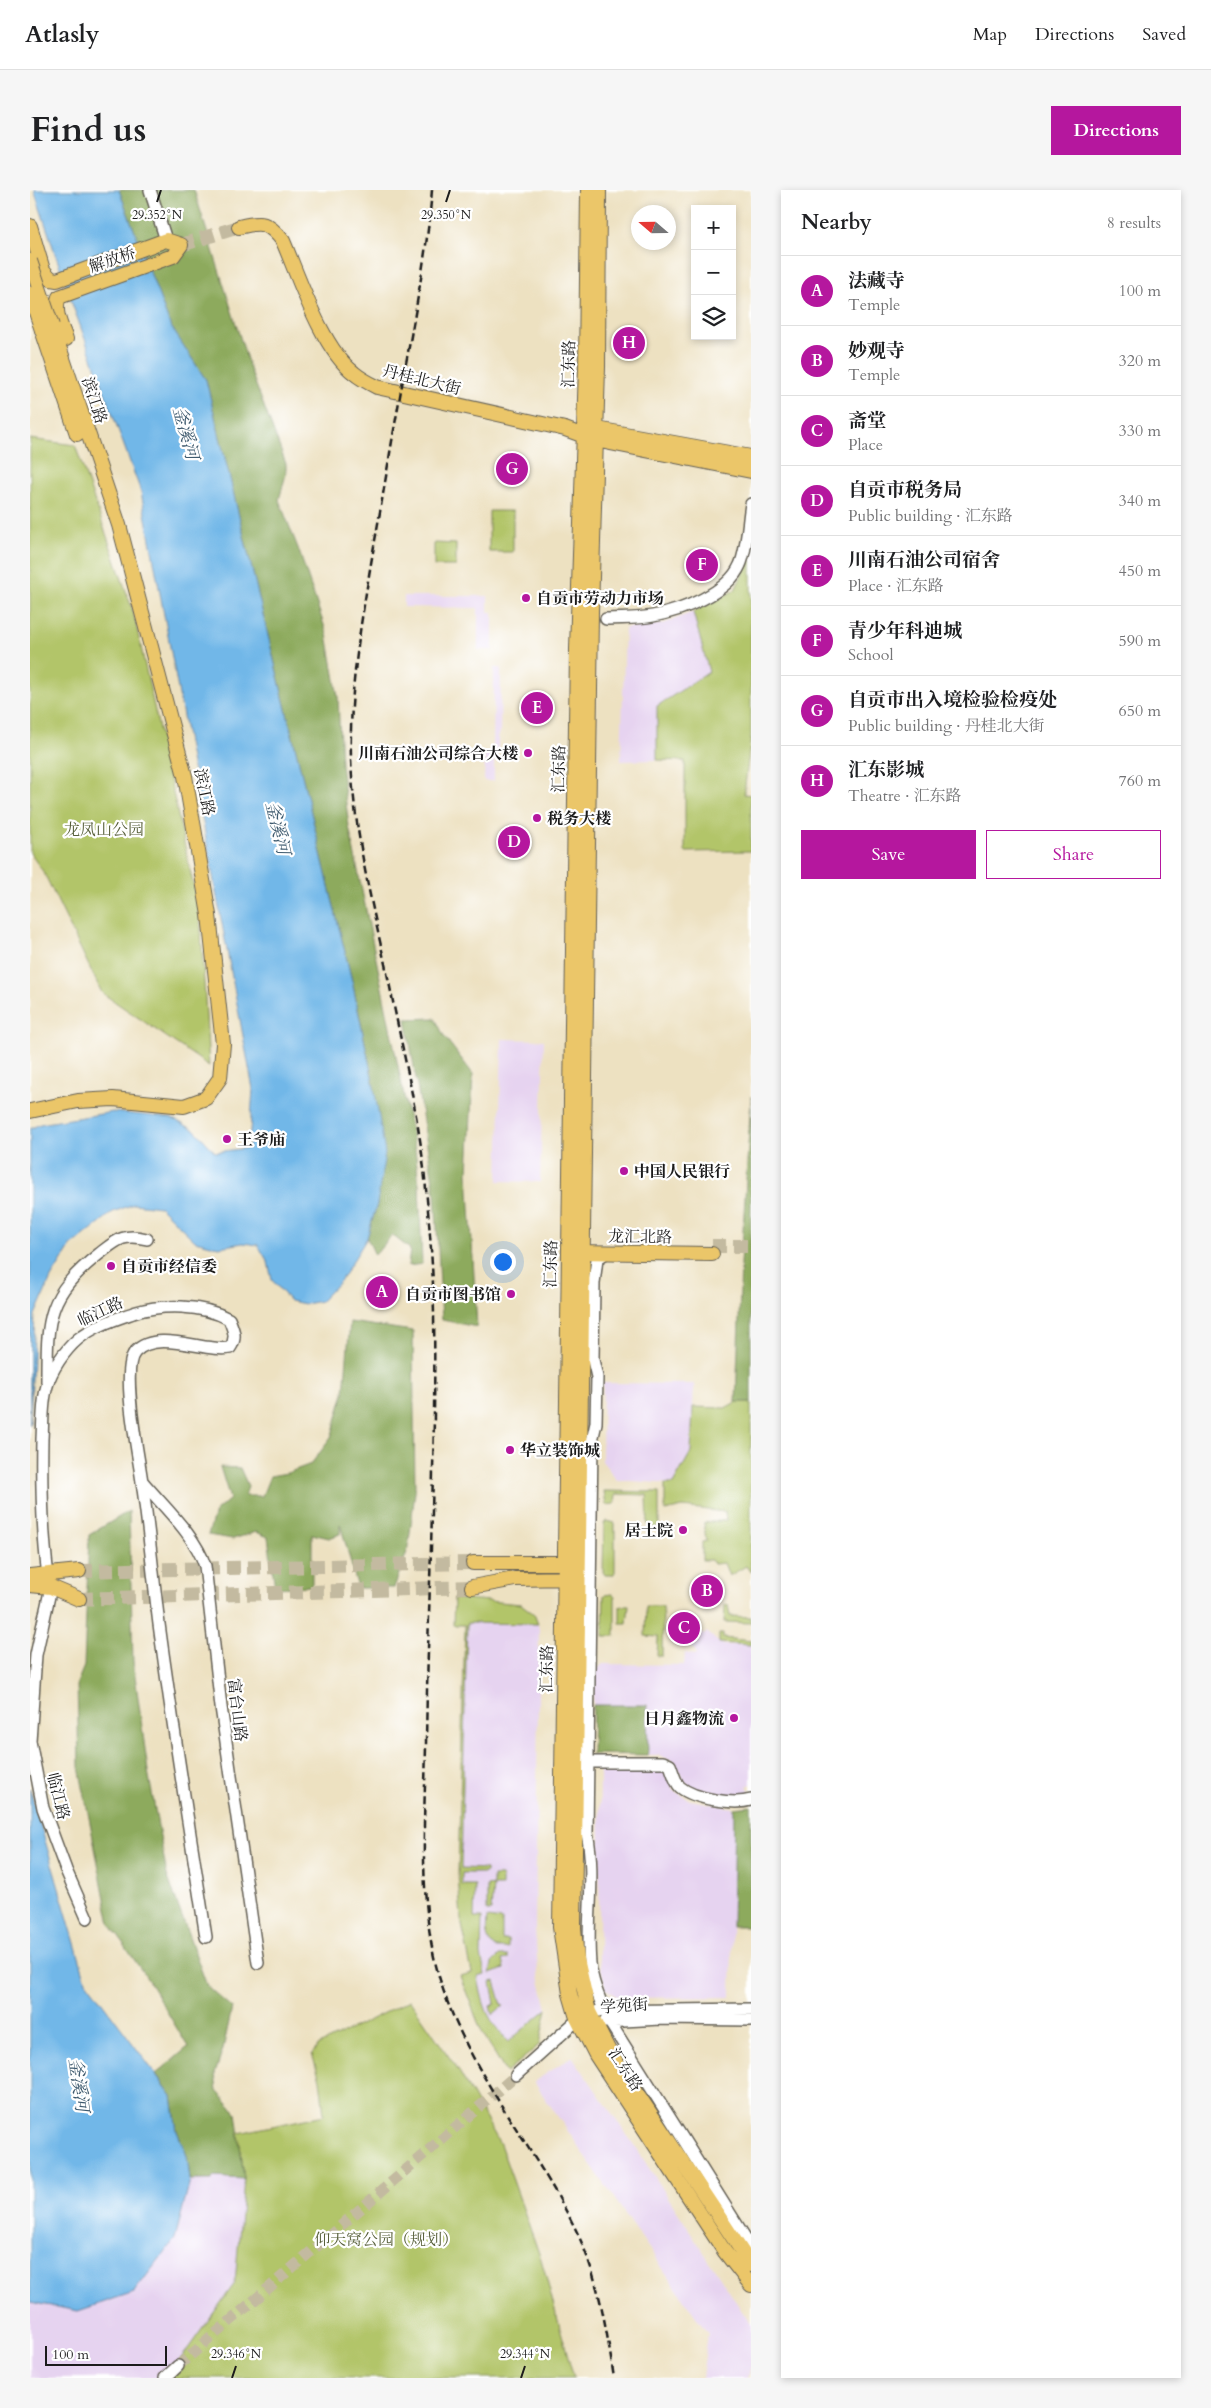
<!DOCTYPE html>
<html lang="en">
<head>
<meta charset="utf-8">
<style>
  :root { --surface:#fff; --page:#f6f6f6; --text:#202124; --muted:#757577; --line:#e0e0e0; --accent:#b5179e }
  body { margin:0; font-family:Cardo,"Noto Serif SC",serif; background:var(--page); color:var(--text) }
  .controls { position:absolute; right:15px; top:15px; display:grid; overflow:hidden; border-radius:0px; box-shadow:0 2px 8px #0003 }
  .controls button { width:45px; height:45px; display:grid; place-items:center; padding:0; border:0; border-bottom:1px solid var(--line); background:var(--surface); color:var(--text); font:25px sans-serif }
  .compass { position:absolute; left:601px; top:15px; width:45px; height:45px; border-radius:50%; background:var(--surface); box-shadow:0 2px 8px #0003; rotate:290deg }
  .scale { position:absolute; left:15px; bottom:12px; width:122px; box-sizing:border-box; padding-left:5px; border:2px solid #1c1c1c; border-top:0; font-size:14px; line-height:18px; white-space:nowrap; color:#1c1c1c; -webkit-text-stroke:4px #fff; paint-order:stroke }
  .you { position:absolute; left:472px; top:1071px; width:18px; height:18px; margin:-12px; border:4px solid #fff; border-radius:50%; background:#1a73e8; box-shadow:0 0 0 8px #1a73e833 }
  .badge { display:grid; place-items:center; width:32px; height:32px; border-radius:50%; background:var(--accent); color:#fff; font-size:16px; font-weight:700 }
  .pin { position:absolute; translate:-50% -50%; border:2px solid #fff; box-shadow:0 1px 5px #0006 }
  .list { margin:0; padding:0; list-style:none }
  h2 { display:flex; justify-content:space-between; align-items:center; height:65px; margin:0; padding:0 20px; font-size:21px }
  h2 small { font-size:16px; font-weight:400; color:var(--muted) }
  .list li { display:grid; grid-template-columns:32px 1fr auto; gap:15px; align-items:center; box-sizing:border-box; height:70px; padding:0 20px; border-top:1px solid var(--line) }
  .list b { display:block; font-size:19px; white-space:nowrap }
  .list p { margin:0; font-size:16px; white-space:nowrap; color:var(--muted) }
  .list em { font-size:16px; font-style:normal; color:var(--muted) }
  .actions { display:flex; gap:10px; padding:15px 20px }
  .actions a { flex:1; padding:11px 0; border:1px solid var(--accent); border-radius:0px; text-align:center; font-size:18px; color:var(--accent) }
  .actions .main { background:var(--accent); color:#fff }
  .icon { flex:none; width:28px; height:28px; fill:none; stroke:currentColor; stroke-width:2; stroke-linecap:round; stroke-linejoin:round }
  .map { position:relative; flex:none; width:721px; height:2188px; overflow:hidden; border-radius:0px }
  header { display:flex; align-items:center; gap:30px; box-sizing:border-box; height:70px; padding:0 25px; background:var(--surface); border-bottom:1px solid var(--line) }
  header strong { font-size:24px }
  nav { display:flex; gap:28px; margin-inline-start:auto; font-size:18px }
  .intro { display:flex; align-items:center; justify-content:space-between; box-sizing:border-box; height:120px; padding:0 30px }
  h1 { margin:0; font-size:35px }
  .button { padding:12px 22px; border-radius:0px; background:var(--accent); color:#fff; font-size:18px; font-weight:700 }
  main { display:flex; gap:30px; padding:0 30px }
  aside { flex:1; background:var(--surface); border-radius:0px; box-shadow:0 2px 8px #0003 }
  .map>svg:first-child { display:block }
  .built { fill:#e6d3f0 }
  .green { fill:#b2c569; stroke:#677042 }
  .forest { fill:#8daa5d; stroke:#54633c }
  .water { fill:#71b7e8; stroke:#466a82 }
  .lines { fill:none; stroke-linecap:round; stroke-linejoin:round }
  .minor-tunnel { stroke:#c3baa0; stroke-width:11; stroke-dasharray:11 5.5; stroke-linecap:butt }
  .major-tunnel { stroke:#c3baa0; stroke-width:14; stroke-dasharray:14 7; stroke-linecap:butt }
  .minor-casing { stroke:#656156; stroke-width:14 }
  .major-casing { stroke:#656156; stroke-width:16 }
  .minor { stroke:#fff; stroke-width:11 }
  .major { stroke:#ebc669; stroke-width:14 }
  .rail { stroke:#1c1c1c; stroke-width:2.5; stroke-dasharray:8 4; stroke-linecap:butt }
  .major-bridge-casing { stroke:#656156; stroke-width:16; stroke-linecap:butt }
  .major-bridge { stroke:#ebc669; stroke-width:14 }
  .ticks { fill:none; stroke:#1c1c1c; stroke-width:2 }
  .poi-dot { fill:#b5179e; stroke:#fff; stroke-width:2 }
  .labels { text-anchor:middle; stroke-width:4.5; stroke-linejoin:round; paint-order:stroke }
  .street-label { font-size:16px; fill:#1c1c1c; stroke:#fff }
  .poi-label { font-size:16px; font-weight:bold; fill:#1c1c1c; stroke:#fff; text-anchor:start }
  .park-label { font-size:16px; fill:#58603b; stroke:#fff }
  .water-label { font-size:18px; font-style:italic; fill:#3e5a6e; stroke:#fff }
  .ticks-label { font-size:12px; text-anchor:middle; fill:#1c1c1c; stroke:#fff; stroke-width:4.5; stroke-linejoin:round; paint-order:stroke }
</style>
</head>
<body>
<header>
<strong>Atlasly</strong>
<nav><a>Map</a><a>Directions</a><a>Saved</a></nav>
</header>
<div class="intro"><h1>Find us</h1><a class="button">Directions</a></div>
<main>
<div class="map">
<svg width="721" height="2188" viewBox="0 0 721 2188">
  <rect width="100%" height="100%" fill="#fff"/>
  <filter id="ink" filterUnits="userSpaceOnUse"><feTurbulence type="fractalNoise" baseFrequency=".02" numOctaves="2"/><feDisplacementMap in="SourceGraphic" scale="10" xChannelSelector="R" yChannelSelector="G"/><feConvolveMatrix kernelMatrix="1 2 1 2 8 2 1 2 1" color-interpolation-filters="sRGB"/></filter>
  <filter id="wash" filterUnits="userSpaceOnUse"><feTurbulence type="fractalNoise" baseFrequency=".0096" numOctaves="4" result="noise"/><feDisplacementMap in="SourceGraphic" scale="20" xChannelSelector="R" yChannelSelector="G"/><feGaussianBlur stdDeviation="1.12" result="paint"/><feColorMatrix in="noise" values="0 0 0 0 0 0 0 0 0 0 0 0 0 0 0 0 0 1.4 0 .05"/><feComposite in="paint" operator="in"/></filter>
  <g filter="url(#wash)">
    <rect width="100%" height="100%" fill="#ede1c1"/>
    <path class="built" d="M374,406H458V422H463V460H448V418L374,417Z
      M663,422L679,482L627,516V570L591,571L595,438L633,434Z
      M464,478H471L470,544H468V563H464V591H454L455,563L463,562Z
      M472,849L514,850L510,992L468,991Z
      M573,1193L664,1194L661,1262L643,1294L587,1290L572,1271Z
      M424,1408L491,1414L504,1424L509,1438L505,1738L508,1782L517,1819L509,1855L476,1883L451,1840L430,1786L442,1783L431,1730L428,1684L435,1435H423Z
      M677,1442L689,1453L694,1455H721V1594L717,1596L721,1605L707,1608L662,1598L653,1590L644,1571L628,1565H618L617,1515H563L564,1482L573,1474L654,1475L655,1463L664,1465L667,1463L660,1455L672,1443L674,1445Z
      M630,1573L639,1581L643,1600L660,1610L704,1618L701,1807L589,1808L575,1798L569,1769L570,1574Z
      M542,1866L608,1961L721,2135V2174L718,2188H672L678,2144L504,1892Z
      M183,1987L214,1989L205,2093L137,2188H0V2112L49,2121L145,2049L160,1990H182Z"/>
    <path class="green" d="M0,249L45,255L103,421L170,725L179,876L72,803L14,683L0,663Z
      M459,321H483V362H459Z
      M404,353L426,354V376H404Z
      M719,370L721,371V546L714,604L721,605V661L655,662V571L627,570V516L679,482L663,422L705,400Z
      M706,1212H721V1383L716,1376L699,1386L694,1373L684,1374L681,1370H672V1352L676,1351L674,1333L696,1330L695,1322L653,1317L635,1321V1294H643L661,1262L663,1217L695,1218Z
      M574,1301L629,1302V1336L620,1338L618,1336L617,1305L586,1304L585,1314L576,1315Z
      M576,1331L585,1333V1382L583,1385H575L573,1382L574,1334Z
      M582,1404L585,1406V1446H573L574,1405Z
      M424,1408L491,1414L504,1424L508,1434L437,1433L431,1678L456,1679V1683H432V1695H445L444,1728H452L451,1765L455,1785L448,1787C454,1819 457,1828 478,1852L517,1819L509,1855L476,1883L451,1840L430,1786L442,1783L431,1730L428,1684L435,1435H423Z
      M695,1415H698L700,1426L721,1427V1433L694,1432Z
      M590,1416H599L597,1433H590Z
      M616,1416H633L632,1466H627L628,1447L615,1446Z
      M689,1444H693V1448L721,1451V1455L689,1453Z
      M463,1686H472V1696H463L461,1721H457V1696L463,1695Z
      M457,1728L472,1730V1750H478V1758H466C455,1751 456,1741 457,1728Z
      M469,1766H478V1769L472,1770L474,1779L460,1784L462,1773Z
      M465,1791L472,1815H474L462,1825L460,1816L465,1814L461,1792Z
      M380,1810L430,1883L470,1954L511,2069L544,2188H137L205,2093L214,1989L209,1943L294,1925L290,1889L282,1864L289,1855Z"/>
    <path class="forest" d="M89,0H164L221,182L256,274V284L249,310L268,358L297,444L308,507L311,574L319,637L385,959L389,994L392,1074L378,1076L380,1059L362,1045L345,1065L337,1048L347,1014L343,891L322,791L176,190L140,135Z
      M405,828L414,846L443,884L438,983L447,1137L412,1130L405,1003L376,829Z
      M721,906V1212H706L711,1074Z
      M320,1132L383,1141L385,1302L378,1359L364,1398H328L310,1334V1344L299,1348L282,1344V1396L245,1398L238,1347L226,1342L203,1349L178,1345L185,1322L200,1309L190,1277L210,1278L218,1296L215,1306H232L240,1286L257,1283L281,1274L301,1248L314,1203Z
      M99,1321L103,1471L118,1581L137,1685L177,1796L202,1818L193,1859L185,1884L187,1901L206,1922L214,1989L183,1987L182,1990H160L157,1966L147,1941L142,1906L126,1884L158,1857L118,1790L80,1734L49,1577L47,1493L54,1476L59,1345Z
      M563,1515H617L618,1565L562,1564Z
      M721,1616V1737H702L704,1618Z"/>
    <path class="water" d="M4,0H89L140,135L176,190L322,791L343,891L355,963L347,1014L337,1048L311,1090L291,1111L275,1114L260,1111L242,1090L238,1072L228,1055L213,1053L189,1057L165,1051L130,1017L104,1014L83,1022L41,1056L21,1088L5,1125L0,1235V939L10,934L83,922L141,928L165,940L185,962L218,958L219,955L223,899L111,302L40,108Z
      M0,1599L56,1791L142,1906L147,1941L157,1966L160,1990L145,2049L104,2102L48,2121L0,2112Z"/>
  </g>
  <g filter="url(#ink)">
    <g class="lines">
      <path class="minor-tunnel" d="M148,2176L486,1885"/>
      <path class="major-tunnel" d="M151,55L209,37
        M682,1056H721
        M49,1381L443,1373
        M49,1409L442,1397"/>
      <defs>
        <path id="minor" d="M120,0L136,50
          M576,429C592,428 608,429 623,426C651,421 698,403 710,375C717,360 718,332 721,314
          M576,1063L567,1069L564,1093L563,1170L567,1187L566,1233L562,1251L557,1643C566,1686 556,1729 560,1773C562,1794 571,1812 579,1831L721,2057
          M17,1192C17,1129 16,1106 69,1064C87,1050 93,1043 117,1049
          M112,1291C132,1315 166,1346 175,1376L191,1517L228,1773
          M18,1386C12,1338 11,1298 12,1249C13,1233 12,1212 17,1196C21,1180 35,1160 48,1149C64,1136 83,1130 103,1123C132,1114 172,1114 199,1129C204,1141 207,1148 200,1158C176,1163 127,1138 105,1162C90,1178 109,1268 112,1292C119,1339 123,1387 129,1434C143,1539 160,1643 176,1747
          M21,1397L6,1465L0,1551L13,1618L36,1680L57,1728
          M559,1572H633L640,1575C643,1582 645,1592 650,1597C664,1609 704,1615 721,1610
          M568,1821L721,1819
          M575,1832L631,1829L721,1830
          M486,1885L553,1825
          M135,2188L148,2176"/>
        <path id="major" d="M558,0L556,177L547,459L530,1737L540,1804L547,1828L566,1865L695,2062L721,2095
          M569,0L568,177L561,422L544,1738L547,1769L559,1822L579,1861L721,2075
          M0,36L13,80L21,89L27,90L136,50L151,55L143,66L29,107C23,120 31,136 36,149
          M209,37C232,31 238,32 253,51C269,88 292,159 324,183C331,189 339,193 347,197L535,239L565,250L721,281
          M12,140L47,244
          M556,237L721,267
          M0,921L48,911L83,909L154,916L176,908L190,888L193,854L179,725L155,586L89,335L22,136
          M544,1062L682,1064
          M443,1373H543
          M0,1386L49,1381
          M0,1395L21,1397L49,1409
          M442,1397L485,1389L543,1388"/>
      </defs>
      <use href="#minor" class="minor-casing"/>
      <use href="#major" class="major-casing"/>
      <use href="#minor" class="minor"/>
      <use href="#major" class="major"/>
      <path class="rail" d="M402,0C396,75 380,148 367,223C359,267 352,312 344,356C332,426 319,497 321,569C324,647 345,725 361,802C373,861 387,920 394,979C399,1027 403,1077 404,1125C406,1268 398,1411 396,1554C395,1617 390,1682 400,1745C416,1857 495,1939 544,2036C568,2084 576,2136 584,2188"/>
      <defs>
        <path id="major-bridge" d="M0,71L22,136
          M0,104L12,140"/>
      </defs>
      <use href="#major-bridge" class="major-bridge-casing"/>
      <use href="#major-bridge" class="major-bridge"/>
    </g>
  </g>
  <path class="ticks" d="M127,12L131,0M416,12L420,0M202,2188L206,2176M491,2188L495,2176"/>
  <g class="poi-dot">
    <circle cx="496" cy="408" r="5"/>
    <circle cx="498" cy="563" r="5"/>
    <circle cx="507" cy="628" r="5"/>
    <circle cx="197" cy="949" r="5"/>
    <circle cx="594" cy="981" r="5"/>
    <circle cx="81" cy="1076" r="5"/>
    <circle cx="481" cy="1104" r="5"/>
    <circle cx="480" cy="1260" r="5"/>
    <circle cx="653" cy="1340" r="5"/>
    <circle cx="704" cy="1528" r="5"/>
  </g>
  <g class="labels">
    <g class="street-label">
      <text transform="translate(82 69) rotate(-19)" y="6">解放桥</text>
      <text transform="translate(538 174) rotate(-89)" y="6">汇东路</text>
      <text transform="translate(392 189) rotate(14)" y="6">丹桂北大街</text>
      <text transform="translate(65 210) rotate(72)" y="6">滨江路</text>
      <text transform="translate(528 579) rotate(-89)" y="6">汇东路</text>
      <text transform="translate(175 602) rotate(79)" y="6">滨江路</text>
      <text transform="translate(610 1046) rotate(1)" y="6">龙汇北路</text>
      <text transform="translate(520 1074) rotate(-89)" y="6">汇东路</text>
      <text transform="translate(70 1121) rotate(-25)" y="6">临江路</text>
      <text transform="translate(516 1479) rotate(-89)" y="6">汇东路</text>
      <text transform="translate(208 1520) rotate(83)" y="6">富台山路</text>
      <text transform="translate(29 1606) rotate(76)" y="6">临江路</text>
      <text transform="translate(594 1815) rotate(-4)" y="6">学苑街</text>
      <text transform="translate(596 1879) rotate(57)" y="6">汇东路</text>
    </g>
    <g class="poi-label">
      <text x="506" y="414">自贡市劳动力市场</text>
      <text x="488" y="569" text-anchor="end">川南石油公司综合大楼</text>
      <text x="517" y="634">税务大楼</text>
      <text x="207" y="955">王爷庙</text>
      <text x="604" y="987">中国人民银行</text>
      <text x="91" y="1082">自贡市经信委</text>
      <text x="471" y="1110" text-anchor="end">自贡市图书馆</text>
      <text x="490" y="1266">华立装饰城</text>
      <text x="643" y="1346" text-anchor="end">居士院</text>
      <text x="694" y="1534" text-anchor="end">日月鑫物流</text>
    </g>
    <g class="park-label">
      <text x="74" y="645">龙凤山公园</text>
      <text x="356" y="2055">仰天窝公园（规划）</text>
    </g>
    <g class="water-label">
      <text transform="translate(156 243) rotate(75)" y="6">釜溪河</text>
      <text transform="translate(248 638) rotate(77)" y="6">釜溪河</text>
      <text transform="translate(49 1895) rotate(82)" y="6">釜溪河</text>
    </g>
  </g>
  <g class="ticks-label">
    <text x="127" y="29">29.352°N</text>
    <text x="416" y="29">29.350°N</text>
    <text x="206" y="2168">29.346°N</text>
    <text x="495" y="2168">29.344°N</text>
  </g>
</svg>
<div class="controls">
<button>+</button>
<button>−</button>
<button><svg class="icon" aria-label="layers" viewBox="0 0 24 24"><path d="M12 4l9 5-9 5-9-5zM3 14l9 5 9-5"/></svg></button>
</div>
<svg class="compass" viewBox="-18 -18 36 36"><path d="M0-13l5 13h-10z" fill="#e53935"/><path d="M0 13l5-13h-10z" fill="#757577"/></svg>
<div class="scale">100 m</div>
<div class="you"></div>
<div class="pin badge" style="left:352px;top:1102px">A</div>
<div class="pin badge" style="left:677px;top:1401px">B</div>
<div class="pin badge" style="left:654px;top:1438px">C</div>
<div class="pin badge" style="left:484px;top:652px">D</div>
<div class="pin badge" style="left:507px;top:518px">E</div>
<div class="pin badge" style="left:672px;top:375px">F</div>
<div class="pin badge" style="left:482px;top:279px">G</div>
<div class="pin badge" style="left:599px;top:153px">H</div>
</div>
<aside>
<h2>Nearby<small>8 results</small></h2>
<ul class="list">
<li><span class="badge">A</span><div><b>法藏寺</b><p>Temple</p></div><em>100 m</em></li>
<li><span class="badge">B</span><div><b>妙观寺</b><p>Temple</p></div><em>320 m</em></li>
<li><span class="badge">C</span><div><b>斋堂</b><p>Place</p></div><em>330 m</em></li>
<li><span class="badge">D</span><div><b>自贡市税务局</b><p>Public building · 汇东路</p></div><em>340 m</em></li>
<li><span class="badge">E</span><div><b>川南石油公司宿舍</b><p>Place · 汇东路</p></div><em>450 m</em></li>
<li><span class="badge">F</span><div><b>青少年科迪城</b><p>School</p></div><em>590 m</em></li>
<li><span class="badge">G</span><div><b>自贡市出入境检验检疫处</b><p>Public building · 丹桂北大街</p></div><em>650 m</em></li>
<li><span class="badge">H</span><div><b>汇东影城</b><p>Theatre · 汇东路</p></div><em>760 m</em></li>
</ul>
<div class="actions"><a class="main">Save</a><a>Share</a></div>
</aside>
</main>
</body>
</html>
